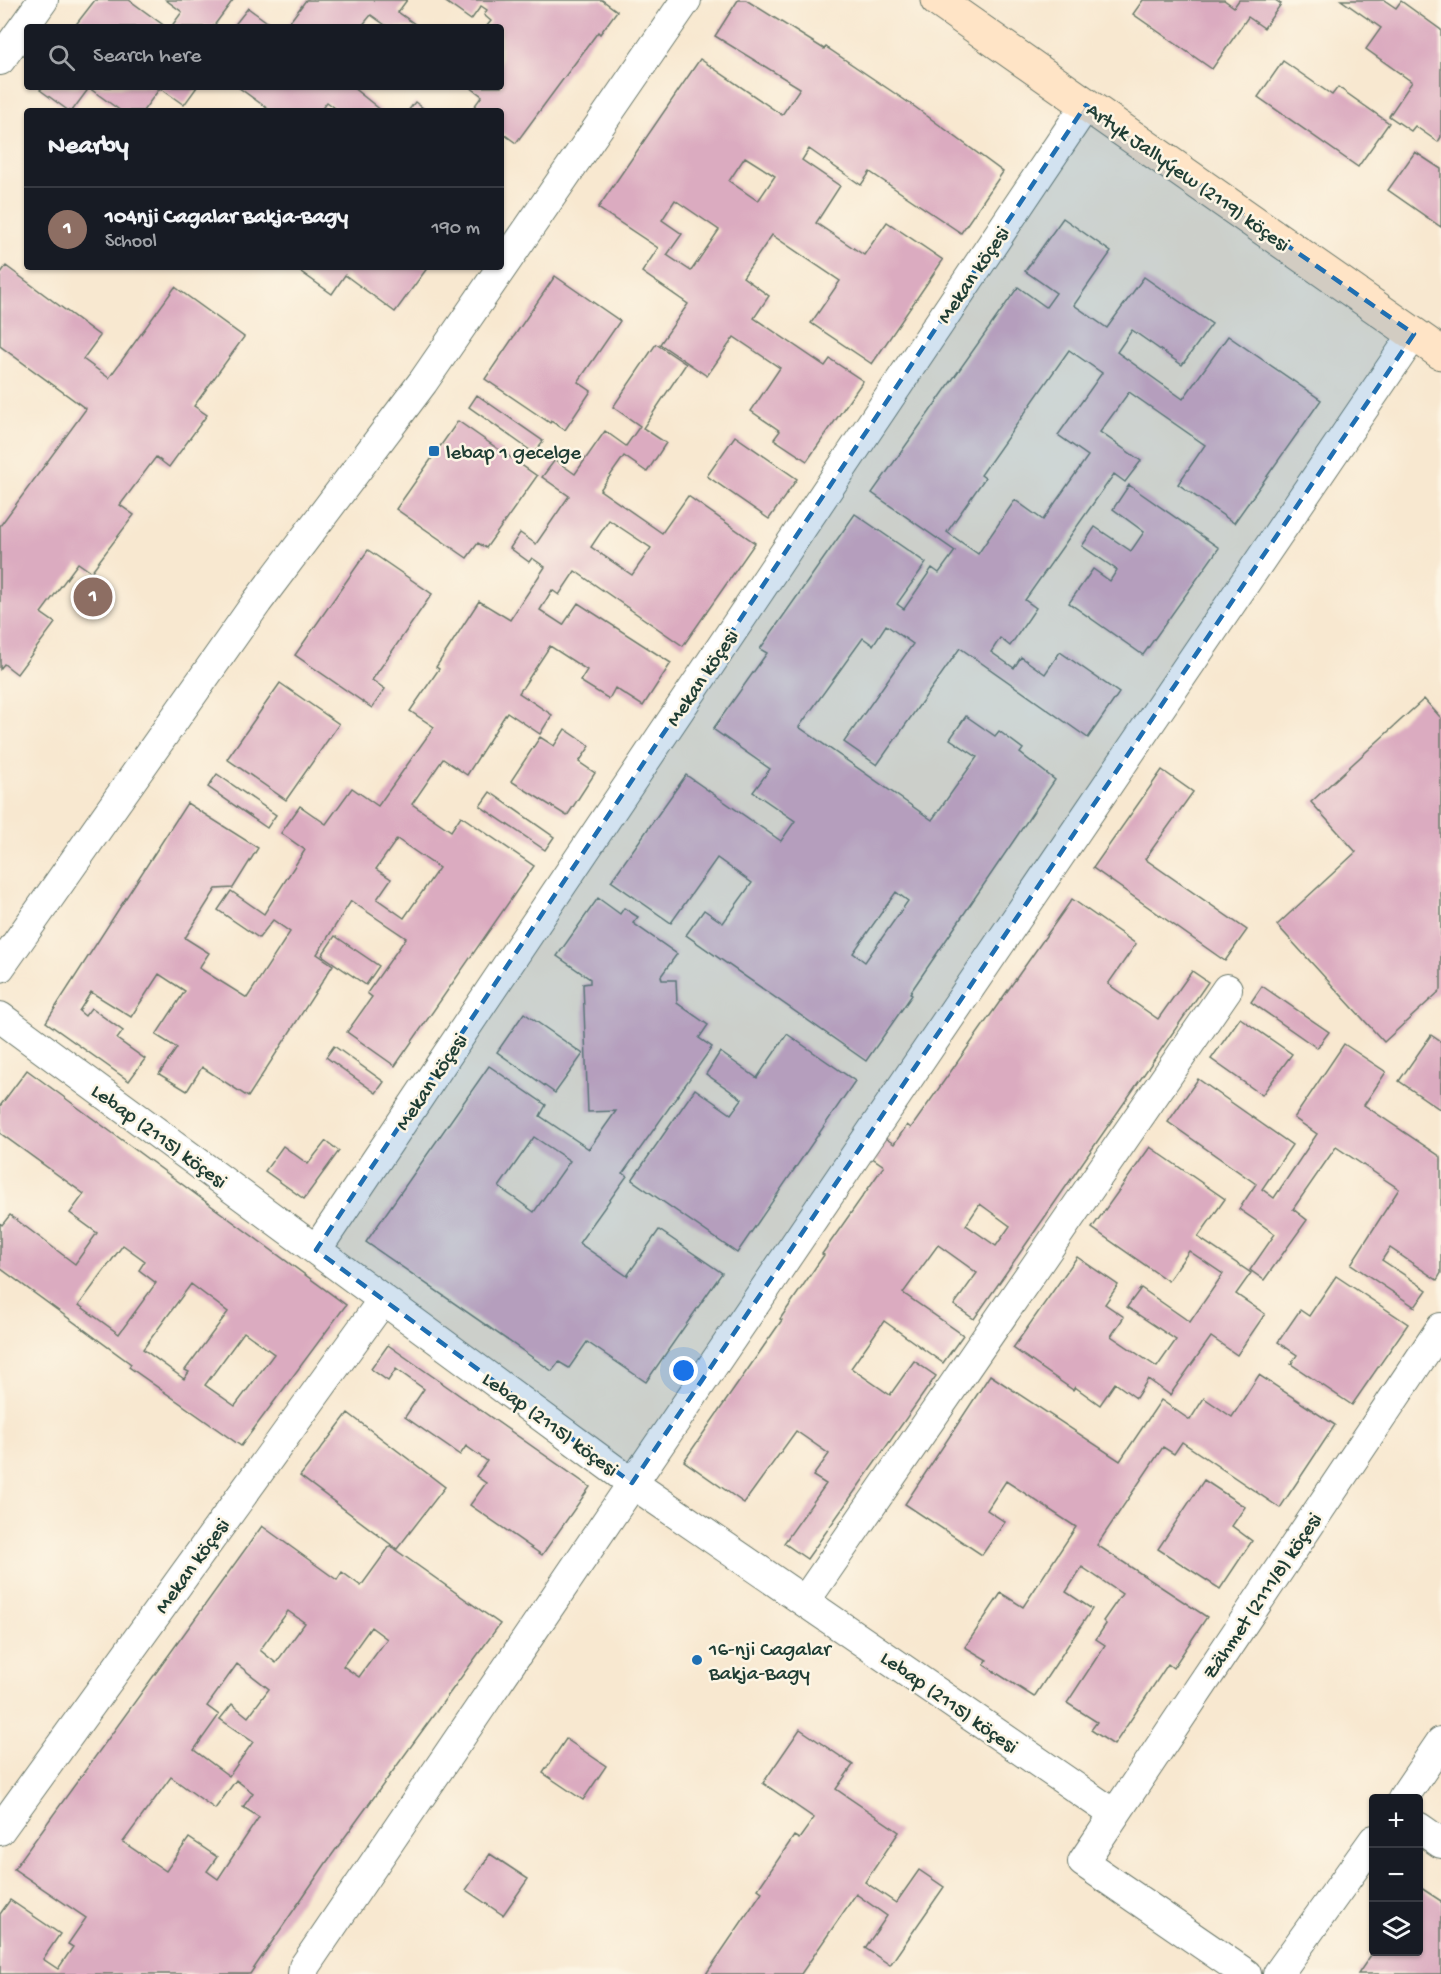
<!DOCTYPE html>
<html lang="en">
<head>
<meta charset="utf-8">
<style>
  :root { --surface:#171b24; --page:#242831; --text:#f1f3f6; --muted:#9ea1a6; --line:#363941; --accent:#1f6fb2 }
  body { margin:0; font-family:"Gochi Hand",sans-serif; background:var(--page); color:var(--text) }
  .controls { position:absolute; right:18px; bottom:18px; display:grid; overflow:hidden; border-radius:6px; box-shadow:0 2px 4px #0004 }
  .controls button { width:54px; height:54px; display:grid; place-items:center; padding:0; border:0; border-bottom:2px solid var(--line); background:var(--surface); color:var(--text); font:30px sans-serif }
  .you { position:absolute; left:684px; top:1371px; width:21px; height:21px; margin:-15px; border:4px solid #fff; border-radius:50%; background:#1a73e8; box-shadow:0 0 0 9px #1a73e833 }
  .badge { display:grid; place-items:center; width:39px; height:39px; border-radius:50%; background:var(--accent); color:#fff; font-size:20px; font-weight:700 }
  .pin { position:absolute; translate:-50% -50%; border:3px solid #fff; box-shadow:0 2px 6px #0006 }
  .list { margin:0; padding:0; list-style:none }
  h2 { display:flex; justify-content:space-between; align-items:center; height:78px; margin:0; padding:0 24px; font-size:26px }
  h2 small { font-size:20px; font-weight:400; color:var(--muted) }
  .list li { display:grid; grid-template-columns:39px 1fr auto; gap:18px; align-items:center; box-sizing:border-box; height:84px; padding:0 24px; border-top:2px solid var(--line) }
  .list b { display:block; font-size:22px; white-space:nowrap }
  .list p { margin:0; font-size:20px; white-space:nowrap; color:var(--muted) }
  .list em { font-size:20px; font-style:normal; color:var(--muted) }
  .icon { flex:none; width:33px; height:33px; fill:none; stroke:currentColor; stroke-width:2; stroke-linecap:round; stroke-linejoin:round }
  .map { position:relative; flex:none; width:1441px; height:1974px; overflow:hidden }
  .search { position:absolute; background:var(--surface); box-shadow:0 2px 4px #0004; left:24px; top:24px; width:480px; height:66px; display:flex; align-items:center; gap:15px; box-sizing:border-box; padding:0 21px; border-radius:6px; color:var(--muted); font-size:22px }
  .panel { position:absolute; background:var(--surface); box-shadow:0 2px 4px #0004; left:24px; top:108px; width:480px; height:162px; border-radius:6px }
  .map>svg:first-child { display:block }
  .building { fill:#dbabc0; fill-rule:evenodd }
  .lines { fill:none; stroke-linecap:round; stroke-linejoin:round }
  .street-casing { stroke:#6b796b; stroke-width:32 }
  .secondary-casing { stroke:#6b796b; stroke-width:35 }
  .street { stroke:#fff; stroke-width:30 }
  .secondary { stroke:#ffe4c6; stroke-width:33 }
  .marked { fill:#1f6fb2; fill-opacity:0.2; stroke:#1f6fb2; stroke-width:4.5; stroke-dasharray:12 8; stroke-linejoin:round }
  .poi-dot { fill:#1f6fb2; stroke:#fcf5e5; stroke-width:2 }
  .labels { text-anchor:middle; stroke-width:5; stroke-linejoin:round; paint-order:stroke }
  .street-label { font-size:21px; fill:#1f3d34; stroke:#fcf5e5 }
  .poi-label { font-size:21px; fill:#1f3d34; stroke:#fcf5e5; text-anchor:start }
</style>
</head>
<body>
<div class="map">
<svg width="1441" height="1974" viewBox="0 0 1441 1974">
  <rect width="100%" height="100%" fill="#fcf5e5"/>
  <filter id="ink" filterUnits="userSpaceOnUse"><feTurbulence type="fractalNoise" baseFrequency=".0167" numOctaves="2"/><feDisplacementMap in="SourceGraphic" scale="12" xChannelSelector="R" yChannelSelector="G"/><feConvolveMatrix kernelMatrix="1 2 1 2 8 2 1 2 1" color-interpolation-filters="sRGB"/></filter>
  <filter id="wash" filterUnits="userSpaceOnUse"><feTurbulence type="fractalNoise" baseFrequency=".008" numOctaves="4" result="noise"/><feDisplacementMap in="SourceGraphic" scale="24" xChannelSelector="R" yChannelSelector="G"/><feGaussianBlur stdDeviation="1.35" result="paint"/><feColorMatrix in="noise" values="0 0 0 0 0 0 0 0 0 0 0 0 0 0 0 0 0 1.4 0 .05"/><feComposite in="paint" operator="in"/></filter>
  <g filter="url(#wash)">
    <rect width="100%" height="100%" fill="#f8e8d0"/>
    <g id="blocks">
      <path class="building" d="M95,0H129L166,27H74Z
        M166,0H233L213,27H171L182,12Z
        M306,0H407L398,12L419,27H388L371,15L361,27H286Z
        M443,0H602L617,11L600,34L598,32L516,143L501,132V111H471L482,96L470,87H501V27H486L491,21L484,15L487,10L481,6L471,20Z
        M738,0H746L824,49L826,47L915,107L1003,172L961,233L870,172L861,185L809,149L802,160L840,186L816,223L864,255L887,222L943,260L872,364L811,323L840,281L772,235L743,277L769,296L754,318L825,366L830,359L863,381L807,461L774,439L780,431L751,411L780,368L734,337L707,376L660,344L688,304L642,272L658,248L598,208L700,59L782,115L800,88L715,36ZM745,157L775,176L758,201L729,181ZM675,200L719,230L691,271L667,255L682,234L662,220Z
        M1143,0H1224L1234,7L1239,0H1275L1281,4L1264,28L1248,17L1212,69L1133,14Z
        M1341,0H1384L1396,8L1401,1L1441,30V137L1438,142L1415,126L1411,131L1389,116L1412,82L1366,49L1381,28Z
        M248,8L274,27H233Z
        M1283,61L1332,95L1338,87L1389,123L1358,167L1258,97Z
        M43,87H197L184,105L160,88L143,111H121L89,88L72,111H69L40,90Z
        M238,87H352L382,111H339L327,102L320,111H267L268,109Z
        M415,102L427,111H408Z
        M1415,152L1441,169V227L1388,190Z
        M1063,218L1111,252L1074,305L1107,328L1144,277L1212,324L1182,365L1132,330L1117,352L1183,399L1228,336L1321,400L1234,523L1178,484L1205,445L1129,392L1100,432L1141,461L1125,482L1114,474L1025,600L1036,608L1010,646L1000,638L991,652L1014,668L1021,657L1045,674L1060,652L1119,693L1088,738L960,648L877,765L844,742L913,644L886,625L873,645L863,638L799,727L932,820L977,757L950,739L966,716L995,736L999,731L1023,749L1020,753L1055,780L910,993L912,995L866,1061L686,935L704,910L723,923L752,883L717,858L671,923L611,881L686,775L781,841L795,821L753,792L770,769L713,729L767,653L760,649L855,514L926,563L897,604L904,609L932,568L939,573L955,551L872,493L1018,287L1046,307L1056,293L1025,271ZM1069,350L1102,373L1058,435L1088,456L1043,520L1015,500L978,554L947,532L985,478L981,475ZM896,892L908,901L865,962L853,953Z
        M6,266L100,336L83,359L109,378L175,287L244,337L194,406L207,415L169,467L156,457L120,505L134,515L91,572L78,563L41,613L55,623L17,674L4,664L0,669V526L86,409L0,346V274Z
        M294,267H428L395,312L345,275L332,294Z
        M555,276L620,321L578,382L591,391L565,430L551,421L550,423L485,379Z
        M656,344L686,364L643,428L666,443L647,472L624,456L600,490L662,533L688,496L755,543L683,646L575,571L559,595L552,590L540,610L563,625L578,603L671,663L643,706L615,688L609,699L580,681L587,670L550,646L519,693L552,715L540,734L507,712L467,775L443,759L412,804L451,831L461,816L534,866L395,1066L347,1032L372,997L367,993L406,938L351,901L317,954L333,965L248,1097L202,1067L187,1091L159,1074L177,1048L156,1035L185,991L159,974L131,1017L91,992L79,1011L85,1016L91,1008L123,1031L117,1039L145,1059L129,1081L46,1022L187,803L258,848L233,888L216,889L185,938L209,953L199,968L247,998L290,932L273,920L259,938L218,910L231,891L264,914L305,850L281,833L300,806L326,824L352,788L378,806L434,727L410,711L439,669L436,667L479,601L510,620L545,567L532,558L529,562L510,548L520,533L536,544L569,496L542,477L555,460L575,474L605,431L626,446L640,426L613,407ZM609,520L651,548L632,575L591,547ZM397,839L439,868L404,918L377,899L391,879L376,869Z
        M477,395L543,441L534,453L469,407Z
        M458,421L537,476L486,548L478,543L467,558L396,509Z
        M735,436L797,479L769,519L707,476Z
        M1129,485L1219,548L1143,655L1069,603L1093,569L1110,581L1117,570L1082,546L1095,527L1131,551L1144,532L1113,509Z
        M368,550L432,594L372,680L385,689L372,708L295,655Z
        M280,683L339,724L286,800L227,759Z
        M1424,699L1441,718V990L1384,1042L1277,925L1356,852L1311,802Z
        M565,729L590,746L579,762L595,773L567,816L511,781L540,737L554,746Z
        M1162,770L1193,792L1145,859L1247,930L1225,961L1093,868Z
        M217,774L276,815L267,828L208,787Z
        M490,792L554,837L545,850L480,806Z
        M598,898L620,914L624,908L638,917L633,923L677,954L661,976L662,980H676L677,1003L708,1025L699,1038L712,1047L623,1173L627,1176L579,1243L627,1276L659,1230L722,1273L646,1382L587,1342L569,1368L559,1362L552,1371L366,1242L489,1066L546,1105L540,1116L589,1149L616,1111L588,1112L583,984L590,983V979L557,956ZM534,1137L570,1161L534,1212L499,1187Z
        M1072,899L1136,944L1108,984L1158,1019L1192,971L1208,982L974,1319L954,1305L977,1273L938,1245L903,1293L963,1335L943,1363L884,1321L851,1368L890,1395L914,1361L936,1376L807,1559L784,1543L826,1484L813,1476L829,1454L796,1431L744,1503L684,1461L782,1320L780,1319L824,1255L822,1254L884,1166L871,1157L885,1138L894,1144L907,1125L911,1128ZM980,1204L1010,1226L996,1246L966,1225Z
        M335,936L379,966L366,985L322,955Z
        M1262,986L1329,1032L1317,1048L1251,1002Z
        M524,1013L583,1054L555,1093L497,1052Z
        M1240,1018L1292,1054L1262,1095L1211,1059Z
        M787,1034L855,1081L737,1253L632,1180L695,1089L731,1114L742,1099L706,1074L720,1052L757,1078Z
        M1431,1035L1441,1042V1110L1399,1081Z
        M1344,1044L1386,1072L1364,1105L1441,1157V1273L1437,1280L1390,1248L1382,1260L1427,1290L1415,1307L1351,1264L1399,1189L1336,1147L1293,1209L1307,1220L1264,1280L1250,1270L1275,1234L1239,1209L1256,1184L1168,1122L1198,1079L1292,1145L1262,1189L1274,1198L1317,1134L1294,1118Z
        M334,1046L384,1082L376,1093L326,1057Z
        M27,1070L346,1305L241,1446L129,1367L131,1364L0,1268V1223L2,1225L10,1215L75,1264L97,1233L70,1213L84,1194L0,1133V1106ZM123,1245L145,1261L139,1270L156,1283L119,1334L79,1305ZM191,1284L228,1312L185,1370L189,1372L184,1379L143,1349ZM244,1332L274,1354L235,1406L205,1385Z
        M326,1141L339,1151L304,1199L265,1171L283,1146L308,1164Z
        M1150,1147L1225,1199L1198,1237L1251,1273L1236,1294L1265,1314L1237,1355L1211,1337L1170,1395L1148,1379L1136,1398L1115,1383L1100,1405L1075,1387L1073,1390L1013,1348L1077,1257L1118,1285L1105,1304L1124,1317L1111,1336L1157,1367L1176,1340L1127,1307L1141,1288L1190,1322L1223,1274L1189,1251L1168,1281L1092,1228Z
        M1336,1276L1408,1324L1352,1405L1291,1364L1297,1355L1278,1342L1300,1310L1309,1316Z
        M388,1345L590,1487L542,1555L470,1505L486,1483L476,1476L487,1461L466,1446L460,1455L405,1417L424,1389L396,1369L388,1381L371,1369Z
        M990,1375L1120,1461L1161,1400L1190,1420L1204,1398L1232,1417L1259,1375L1335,1425L1280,1508L1182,1442L1174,1454L1163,1447L1097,1545L1207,1617L1173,1668L1168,1664L1114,1745L1091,1730L1097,1722L1067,1703L1105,1645L1096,1639L1106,1624L1103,1621L1122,1594L1082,1567L1066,1592L1092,1609L1034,1697L984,1665L987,1660L965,1647L1001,1593L1023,1607L1076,1527L1006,1481L987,1510L1005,1522L982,1555L905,1504Z
        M348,1413L445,1487L397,1549L300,1476Z
        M1204,1480L1245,1507L1232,1526L1252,1541L1220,1589L1158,1549Z
        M262,1526L337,1580L342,1572L361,1586L390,1546L500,1624L326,1863L250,1974H0V1914L10,1900L60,1934L43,1959L58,1969L73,1947L68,1944L86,1918L14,1869ZM288,1611L305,1623L276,1663L260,1650ZM371,1627L387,1639L359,1677L343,1666ZM237,1664L269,1689L248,1717L232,1704L220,1719L253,1742L229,1776L194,1750L219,1715L207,1706ZM171,1777L215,1809L236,1780L253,1793L243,1807L259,1817L218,1879L207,1871L217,1857L189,1838L166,1871L123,1842Z
        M800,1729L853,1765L836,1789L899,1832L865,1882L896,1903L919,1870L944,1887L890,1965L865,1948L887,1916L856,1894L801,1974H706L762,1892L758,1889L794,1836L799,1839L814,1818L763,1783Z
        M566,1739L606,1766L583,1800L543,1773Z
        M490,1854L528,1879L503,1915L466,1890Z
        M1418,1886L1441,1901V1974H1358L1373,1952H1418Z"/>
    </g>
  </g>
  <g filter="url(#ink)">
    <use href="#blocks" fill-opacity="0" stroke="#6b796b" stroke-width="1.5"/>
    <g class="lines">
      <defs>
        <path id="street" d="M0,60L43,0
          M0,967L257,602L423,382L686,0
          M0,1017L632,1483L1114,1814
          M316,1250L1086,105
          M805,1601L1227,989
          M1403,1798L1441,1742
          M1418,1827L1441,1843
          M0,1830L383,1300
          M303,1974L304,1967L1414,334
          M1246,1974L1083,1862L1441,1328
          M1278,1974L1374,1840"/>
        <path id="secondary" d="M937,0L1441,353"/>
      </defs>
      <use href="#street" class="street-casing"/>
      <use href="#secondary" class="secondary-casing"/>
      <use href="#street" class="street"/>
      <use href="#secondary" class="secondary"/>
    </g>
  </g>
  <path class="marked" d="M1086,105L1414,334L632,1483L316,1250Z"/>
  <g class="poi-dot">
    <rect x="428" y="445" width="12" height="12" rx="3"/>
    <circle cx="697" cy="1660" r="6"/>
  </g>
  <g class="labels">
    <g class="street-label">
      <text transform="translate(1189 176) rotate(35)" y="7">Artyk Jallyýew (2119) köçesi</text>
      <text transform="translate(972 274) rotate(-56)" y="7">Mekan köçesi</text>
      <text transform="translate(701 677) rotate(-56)" y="7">Mekan köçesi</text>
      <text transform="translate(430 1081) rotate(-56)" y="7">Mekan köçesi</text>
      <text transform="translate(160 1135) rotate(36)" y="7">Lebap (2115) köçesi</text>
      <text transform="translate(551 1423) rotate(36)" y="7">Lebap (2115) köçesi</text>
      <text transform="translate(191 1565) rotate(-54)" y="7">Mekan köçesi</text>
      <text transform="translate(1261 1595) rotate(-56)" y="7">Zähmet (2111/8) köçesi</text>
      <text transform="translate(950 1701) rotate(35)" y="7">Lebap (2115) köçesi</text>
    </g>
    <g class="poi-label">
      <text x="446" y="458">lebap 1 gecelge</text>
      <text x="709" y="1655">16-nji Cagalar<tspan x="709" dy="24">Bakja-Bagy</tspan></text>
    </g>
  </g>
</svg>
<div class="controls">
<button>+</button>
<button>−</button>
<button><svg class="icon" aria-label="layers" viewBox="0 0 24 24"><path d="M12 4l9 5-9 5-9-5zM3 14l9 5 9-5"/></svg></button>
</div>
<div class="you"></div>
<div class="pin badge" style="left:93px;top:597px;background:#8d6e63">1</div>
<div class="search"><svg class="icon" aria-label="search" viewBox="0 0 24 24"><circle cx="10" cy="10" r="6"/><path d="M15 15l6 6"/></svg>Search here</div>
<section class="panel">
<h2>Nearby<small></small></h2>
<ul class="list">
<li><span class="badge" style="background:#8d6e63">1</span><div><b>104nji Cagalar Bakja-Bagy</b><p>School</p></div><em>190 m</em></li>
</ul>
</section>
</div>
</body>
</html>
